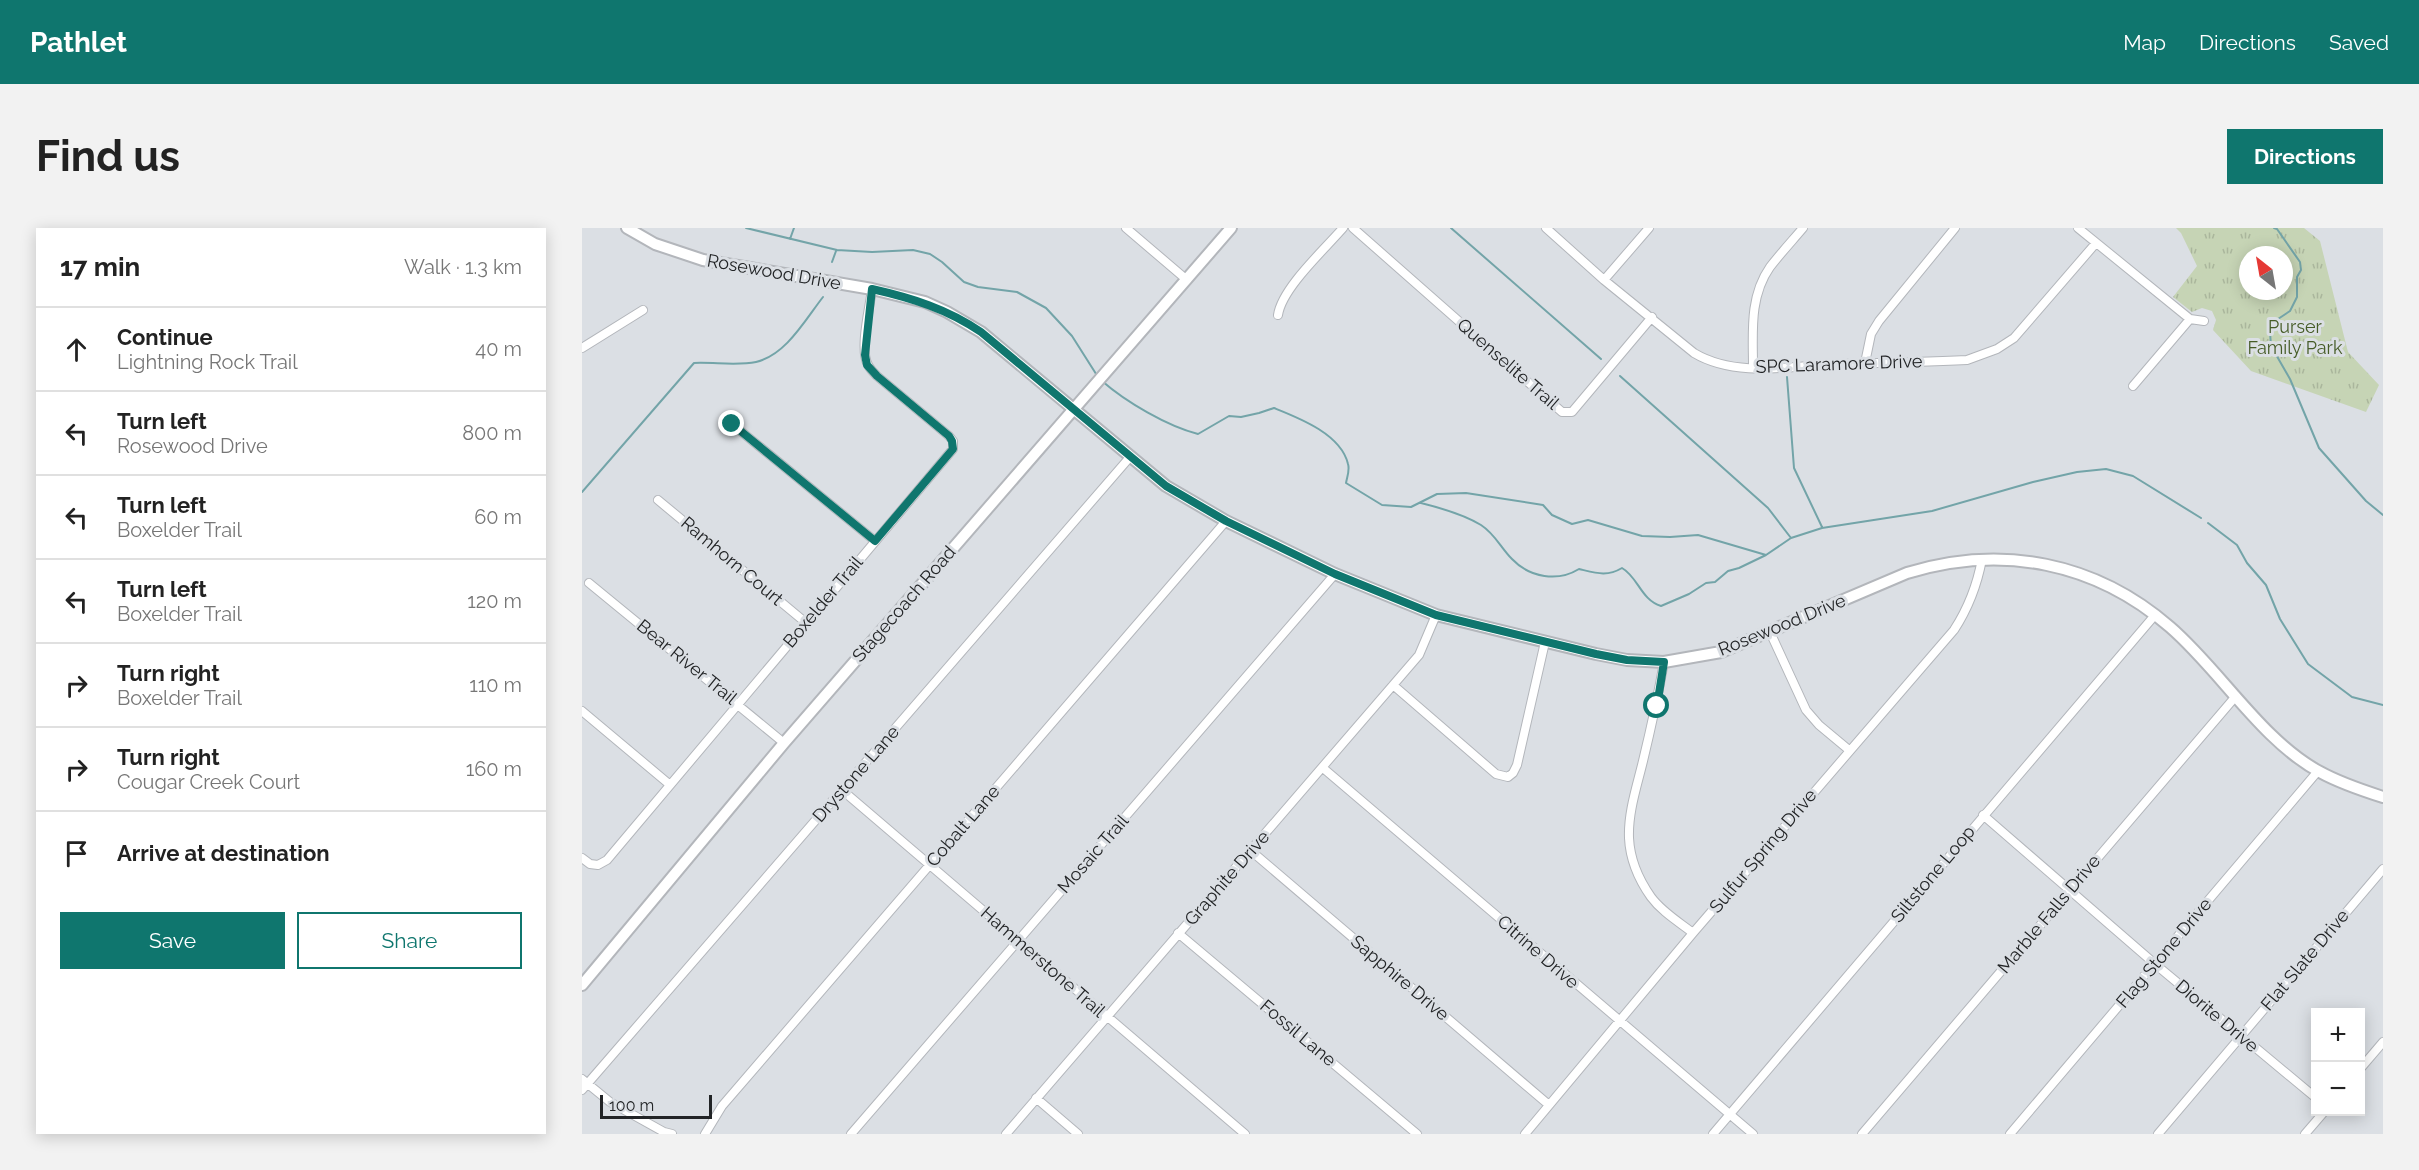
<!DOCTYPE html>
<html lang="en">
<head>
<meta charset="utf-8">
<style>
  :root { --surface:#fff; --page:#f2f2f2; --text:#222; --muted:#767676; --line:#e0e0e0; --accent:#0f766e }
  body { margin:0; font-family:Raleway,sans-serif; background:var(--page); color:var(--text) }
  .controls { position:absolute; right:18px; bottom:18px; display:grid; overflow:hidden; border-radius:0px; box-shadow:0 3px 15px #0003 }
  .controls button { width:54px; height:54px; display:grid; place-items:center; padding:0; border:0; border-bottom:2px solid var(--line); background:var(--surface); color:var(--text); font:30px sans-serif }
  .compass { position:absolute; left:1657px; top:18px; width:54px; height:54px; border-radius:50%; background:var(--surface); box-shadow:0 3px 15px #0003; rotate:329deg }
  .scale { position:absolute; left:18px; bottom:15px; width:112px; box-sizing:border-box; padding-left:6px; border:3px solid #222426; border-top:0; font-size:16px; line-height:21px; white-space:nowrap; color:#222426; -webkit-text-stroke:4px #dbdfe4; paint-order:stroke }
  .stop { position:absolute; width:18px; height:18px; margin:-14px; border:4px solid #0f766e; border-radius:50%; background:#fff }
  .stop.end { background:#0f766e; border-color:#fff; box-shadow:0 2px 6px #0008 }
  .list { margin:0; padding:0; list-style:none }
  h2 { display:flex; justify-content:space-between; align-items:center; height:78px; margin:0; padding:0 24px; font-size:26px }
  h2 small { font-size:20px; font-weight:400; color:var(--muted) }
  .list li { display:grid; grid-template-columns:39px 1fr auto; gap:18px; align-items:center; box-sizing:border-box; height:84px; padding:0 24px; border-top:2px solid var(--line) }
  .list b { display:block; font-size:22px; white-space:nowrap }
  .list p { margin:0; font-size:20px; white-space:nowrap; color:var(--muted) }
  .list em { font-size:20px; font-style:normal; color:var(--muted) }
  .actions { display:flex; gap:12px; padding:18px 24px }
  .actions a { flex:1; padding:14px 0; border:2px solid var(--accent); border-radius:0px; text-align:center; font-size:21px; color:var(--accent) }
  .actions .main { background:var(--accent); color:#fff }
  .icon { flex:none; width:33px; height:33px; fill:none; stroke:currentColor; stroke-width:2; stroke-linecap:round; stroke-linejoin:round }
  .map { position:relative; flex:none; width:1801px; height:906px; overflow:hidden; border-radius:0px }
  header { display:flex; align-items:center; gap:36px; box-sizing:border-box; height:84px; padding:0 30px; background:var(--accent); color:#fff }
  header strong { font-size:28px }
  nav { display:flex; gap:33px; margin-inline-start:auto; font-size:21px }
  .intro { display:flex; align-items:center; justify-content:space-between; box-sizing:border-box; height:144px; padding:0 36px }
  h1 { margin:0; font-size:42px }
  .button { padding:15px 27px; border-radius:0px; background:var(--accent); color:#fff; font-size:21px; font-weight:700 }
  main { display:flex; gap:36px; padding:0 36px }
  aside { flex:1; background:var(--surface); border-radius:0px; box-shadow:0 3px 15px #0003 }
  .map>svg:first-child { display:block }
  .park { fill:url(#park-tufts); fill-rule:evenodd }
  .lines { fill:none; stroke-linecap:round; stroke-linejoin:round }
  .stream { stroke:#73a4a8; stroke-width:2 }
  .street-casing { stroke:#b3b6bb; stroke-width:10 }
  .secondary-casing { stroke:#b3b6bb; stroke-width:14 }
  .street { stroke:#fff; stroke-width:8 }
  .secondary { stroke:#fff; stroke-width:10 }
  .route { stroke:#0f766e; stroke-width:8 }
  .labels { text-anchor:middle; stroke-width:6; stroke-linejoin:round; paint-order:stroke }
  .street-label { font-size:18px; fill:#222426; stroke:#dbdfe4 }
  .park-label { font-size:18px; fill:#465c27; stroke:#dbdfe4 }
</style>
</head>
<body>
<header>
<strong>Pathlet</strong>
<nav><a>Map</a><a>Directions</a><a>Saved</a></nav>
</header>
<div class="intro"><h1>Find us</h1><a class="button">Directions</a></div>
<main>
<aside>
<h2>17 min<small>Walk · 1.3 km</small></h2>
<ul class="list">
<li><svg class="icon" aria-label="ahead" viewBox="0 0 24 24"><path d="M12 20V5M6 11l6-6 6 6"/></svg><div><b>Continue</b><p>Lightning Rock Trail</p></div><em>40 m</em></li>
<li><svg class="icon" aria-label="left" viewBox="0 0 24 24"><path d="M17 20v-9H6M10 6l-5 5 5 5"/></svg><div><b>Turn left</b><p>Rosewood Drive</p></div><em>800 m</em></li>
<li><svg class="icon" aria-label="left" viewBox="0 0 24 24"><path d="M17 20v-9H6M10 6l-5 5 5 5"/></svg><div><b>Turn left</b><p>Boxelder Trail</p></div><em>60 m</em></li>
<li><svg class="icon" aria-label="left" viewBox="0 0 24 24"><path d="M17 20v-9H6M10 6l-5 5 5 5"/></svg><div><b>Turn left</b><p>Boxelder Trail</p></div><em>120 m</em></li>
<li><svg class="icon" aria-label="right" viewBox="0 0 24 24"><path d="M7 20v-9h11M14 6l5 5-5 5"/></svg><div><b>Turn right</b><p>Boxelder Trail</p></div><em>110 m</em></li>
<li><svg class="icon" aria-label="right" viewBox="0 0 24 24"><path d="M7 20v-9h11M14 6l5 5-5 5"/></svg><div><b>Turn right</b><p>Cougar Creek Court</p></div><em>160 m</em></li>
<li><svg class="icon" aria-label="arrive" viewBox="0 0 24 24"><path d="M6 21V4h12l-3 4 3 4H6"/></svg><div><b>Arrive at destination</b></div></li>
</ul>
<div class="actions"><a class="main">Save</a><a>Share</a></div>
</aside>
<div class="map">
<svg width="1801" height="906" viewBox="0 0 1801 906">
  <defs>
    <pattern id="park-tufts" width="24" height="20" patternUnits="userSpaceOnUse" patternTransform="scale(1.5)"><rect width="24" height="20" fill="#c6d4b5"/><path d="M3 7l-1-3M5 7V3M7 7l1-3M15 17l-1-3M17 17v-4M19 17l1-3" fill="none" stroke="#aab69c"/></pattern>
  </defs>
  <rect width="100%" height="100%" fill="#dbdfe4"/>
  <path class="park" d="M1594,0H1722L1738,13L1766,124L1797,157L1784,184L1669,143L1631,102L1634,92L1630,83L1620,80L1610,84L1591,69L1615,38L1599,5ZM1666,27H1702V63H1666Z"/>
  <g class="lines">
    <path class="stream" d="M164,0L255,22L290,24L331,22L348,26L360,34L382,54L396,59L435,64L464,80L490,108L516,149
      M869,0L1019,131
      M1692,0L1695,1L1718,34L1719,42L1715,49V69L1708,83L1696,91L1691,97L1688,104L1689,118L1708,151L1737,220L1784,273L1801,287
      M208,11L212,0
      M250,34L254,23
      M1038,148L1186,280L1209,310
      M1205,149L1212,240L1240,299
      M520,153C544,174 585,198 616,206L647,188L659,189L677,185L692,180C717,190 759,206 766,236C768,242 765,249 764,255L800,277L829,279L855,266L884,265L961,277L970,287L990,296L1006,292L1060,308L1088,309L1116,307L1184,327L1209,310L1240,300L1350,283L1451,254L1495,244L1524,241L1551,248L1619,290
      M0,264L112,135C132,134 155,138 174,134C204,127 223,92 241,69
      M839,275C859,280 881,286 899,297C913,306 919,320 930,331C948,350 976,354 997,341C1014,345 1025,349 1040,340C1056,349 1059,372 1079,378L1107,366L1124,355L1133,354L1146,343L1157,340L1184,327
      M1626,295L1655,317L1665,335L1684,357L1698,391L1726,436L1770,469L1801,477"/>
    <defs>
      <path id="street" d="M544,0L605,52
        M771,0L980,184H990L1070,89
        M964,0L1022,52L1112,125C1154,150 1209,138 1256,136C1299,135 1342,134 1385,132L1415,121L1432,110L1514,15
        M1496,0L1608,91L1622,93
        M1022,52L1067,0
        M696,87C700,60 742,22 761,0
        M0,120L61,82
        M1283,135L1289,106L1297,93L1373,0
        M1171,139C1171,105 1167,69 1188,39C1198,26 1210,13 1221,0
        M1551,158L1608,91
        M150,196L293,313
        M76,272L223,394
        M7,355L202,515
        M1188,404L1224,482L1237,497L1267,522
        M1082,434C1076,468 1069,500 1061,533C1055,558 1046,584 1047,610C1048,631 1057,652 1069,669C1080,684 1097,694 1111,705
        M811,457L914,546L926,549L931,545L935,537L963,414
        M0,483L87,556
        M741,540L1171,906
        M260,562L663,906
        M1401,587L1573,736L1734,870
        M668,622L967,877
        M0,630L8,636L16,637L25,632L371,221V213L367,208L295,148C292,145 288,141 286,137C277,121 288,79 290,61
        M596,705L835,906
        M1778,841L1801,814
        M0,851L28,874L82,904L90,906
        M0,862L548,229
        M454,870L496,906
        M123,906L140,878L644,293
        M269,906L753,346
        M424,906L837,427L854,387
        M943,906L1111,705L1372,402C1387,379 1395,358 1400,331
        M1131,906L1573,387
        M1280,906L1654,468
        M1428,906L1736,543
        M1576,906L1801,641
        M1723,906L1742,884"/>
      <path id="secondary" d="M45,0L73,16L121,32L290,61L343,74L365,84L399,104L584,258L644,293L753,346L854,387L1014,426L1045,432L1082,434L1139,424L1325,345C1420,316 1513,334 1588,399C1638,442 1680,513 1738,544C1758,555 1779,562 1801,569
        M0,757L202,515L649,0"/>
    </defs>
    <use href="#street" class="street-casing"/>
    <use href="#secondary" class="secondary-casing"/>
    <use href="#street" class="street"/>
    <use href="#secondary" class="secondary"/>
  </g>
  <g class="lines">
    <path class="route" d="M150,196L293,313L371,221L370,213L367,208L295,148L285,137L283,127L290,61C330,70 365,81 399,104L584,258L644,293L753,346L854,387L1014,426L1045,432L1082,434L1075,478"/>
  </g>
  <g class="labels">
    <g class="street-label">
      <text transform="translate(192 44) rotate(10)" y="6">Rosewood Drive</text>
      <text transform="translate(926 136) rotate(41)" y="6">Quenselite Trail</text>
      <text transform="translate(1257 136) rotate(-2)" y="6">SPC Laramore Drive</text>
      <text transform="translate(150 333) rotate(40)" y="6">Ramhorn Court</text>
      <text transform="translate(241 374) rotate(-50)" y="6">Boxelder Trail</text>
      <text transform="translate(322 376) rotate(-49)" y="6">Stagecoach Road</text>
      <text transform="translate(1200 397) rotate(-22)" y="6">Rosewood Drive</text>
      <text transform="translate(105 434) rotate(39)" y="6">Bear River Trail</text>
      <text transform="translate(274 546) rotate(-49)" y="6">Drystone Lane</text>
      <text transform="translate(381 598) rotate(-49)" y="6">Cobalt Lane</text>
      <text transform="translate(1181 623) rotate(-50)" y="6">Sulfur Spring Drive</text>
      <text transform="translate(511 626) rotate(-49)" y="6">Mosaic Trail</text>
      <text transform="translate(1351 646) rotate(-50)" y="6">Siltstone Loop</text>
      <text transform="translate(645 650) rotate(-49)" y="6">Graphite Drive</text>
      <text transform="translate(1467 686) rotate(-50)" y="6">Marble Falls Drive</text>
      <text transform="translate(956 724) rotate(41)" y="6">Citrine Drive</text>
      <text transform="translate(1582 725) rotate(-50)" y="6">Flag Stone Drive</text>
      <text transform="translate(1723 732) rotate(-50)" y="6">Flat Slate Drive</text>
      <text transform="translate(461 734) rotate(41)" y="6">Hammerstone Trail</text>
      <text transform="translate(818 750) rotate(40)" y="6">Sapphire Drive</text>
      <text transform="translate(1635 788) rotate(40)" y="6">Diorite Drive</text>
      <text transform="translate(716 805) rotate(40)" y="6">Fossil Lane</text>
    </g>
    <g class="park-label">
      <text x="1713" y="105">Purser<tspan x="1713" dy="21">Family Park</tspan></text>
    </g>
  </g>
</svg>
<div class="controls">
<button>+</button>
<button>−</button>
</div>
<svg class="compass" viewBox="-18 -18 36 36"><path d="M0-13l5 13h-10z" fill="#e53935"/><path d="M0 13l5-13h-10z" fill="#767676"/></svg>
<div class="scale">100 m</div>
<div class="stop" style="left:1075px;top:478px"></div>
<div class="stop end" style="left:150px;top:196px"></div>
</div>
</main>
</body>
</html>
